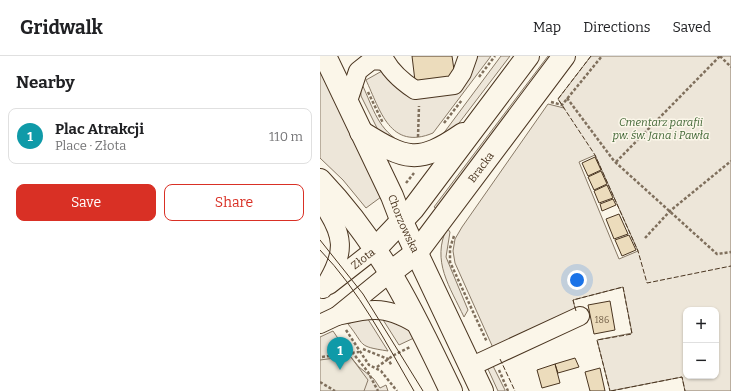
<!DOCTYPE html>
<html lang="en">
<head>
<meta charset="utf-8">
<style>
  :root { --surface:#fff; --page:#f6f6f6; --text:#202124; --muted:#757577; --line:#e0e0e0; --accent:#d93025 }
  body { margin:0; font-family:Bitter,serif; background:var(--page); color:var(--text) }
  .controls { position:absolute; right:12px; bottom:12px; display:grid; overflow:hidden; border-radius:8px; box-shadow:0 1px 3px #0004 }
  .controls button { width:36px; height:36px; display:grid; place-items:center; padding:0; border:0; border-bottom:1px solid var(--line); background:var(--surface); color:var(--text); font:20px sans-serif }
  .you { position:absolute; left:257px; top:224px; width:14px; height:14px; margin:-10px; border:3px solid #fff; border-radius:50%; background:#1a73e8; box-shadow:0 0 0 6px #1a73e833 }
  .badge { display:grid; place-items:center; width:26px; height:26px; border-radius:50%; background:var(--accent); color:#fff; font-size:13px; font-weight:700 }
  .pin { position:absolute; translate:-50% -33px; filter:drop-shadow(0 1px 2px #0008) }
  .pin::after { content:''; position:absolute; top:21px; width:14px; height:12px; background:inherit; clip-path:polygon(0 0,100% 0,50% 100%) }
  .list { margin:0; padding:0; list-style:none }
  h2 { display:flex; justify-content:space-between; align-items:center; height:52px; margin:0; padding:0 16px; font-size:17px }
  h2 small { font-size:13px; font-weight:400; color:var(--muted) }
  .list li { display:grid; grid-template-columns:26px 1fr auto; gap:12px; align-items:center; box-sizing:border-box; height:56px; margin:0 8px 8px; padding:0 8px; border:1px solid var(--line); border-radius:8px }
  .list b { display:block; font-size:15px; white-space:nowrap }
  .list p { margin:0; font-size:13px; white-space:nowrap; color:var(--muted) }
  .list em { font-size:13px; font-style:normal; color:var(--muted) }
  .actions { display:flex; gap:8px; padding:12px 16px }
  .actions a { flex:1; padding:9px 0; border:1px solid var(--accent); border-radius:8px; text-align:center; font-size:14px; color:var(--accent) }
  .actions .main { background:var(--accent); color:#fff }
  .map { position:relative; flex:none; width:411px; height:335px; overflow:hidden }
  header { display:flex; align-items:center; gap:24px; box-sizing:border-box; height:56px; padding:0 20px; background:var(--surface); border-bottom:1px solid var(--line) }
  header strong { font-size:19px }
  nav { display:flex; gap:22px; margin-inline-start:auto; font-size:14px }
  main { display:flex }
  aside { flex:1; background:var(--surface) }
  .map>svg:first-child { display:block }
  .green { fill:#ede6d9; stroke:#887966; fill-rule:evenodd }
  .parking { fill:#ede7d9; stroke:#887966 }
  .building { fill:#ecdcbc; stroke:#4a3520 }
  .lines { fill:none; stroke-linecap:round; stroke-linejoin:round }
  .minor-casing { stroke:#4a3520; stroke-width:20 }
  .major-casing { stroke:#4a3520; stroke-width:24 }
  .path { stroke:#7f6f5c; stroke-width:2.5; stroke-dasharray:3 2; stroke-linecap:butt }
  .minor { stroke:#fbf6e9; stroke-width:18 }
  .major { stroke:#fbf6e9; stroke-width:22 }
  .tram { stroke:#4a3520; stroke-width:1 }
  .fence { stroke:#4a3520; stroke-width:1; stroke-dasharray:5 2; stroke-linecap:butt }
  .labels { text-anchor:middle; stroke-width:3; stroke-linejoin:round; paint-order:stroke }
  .number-label { font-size:9px; fill:#725f47 }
  .park-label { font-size:11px; font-style:italic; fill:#436837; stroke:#fbf6e9 }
  .street-label { font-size:11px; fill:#4a3520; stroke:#fbf6e9 }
</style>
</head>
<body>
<header>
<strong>Gridwalk</strong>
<nav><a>Map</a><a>Directions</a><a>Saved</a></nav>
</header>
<main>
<aside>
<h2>Nearby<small></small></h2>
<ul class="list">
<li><span class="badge" style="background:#0f9aa8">1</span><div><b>Plac Atrakcji</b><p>Place · Złota</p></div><em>110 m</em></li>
</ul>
<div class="actions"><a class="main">Save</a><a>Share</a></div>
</aside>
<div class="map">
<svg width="411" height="335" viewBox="0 0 411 335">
  <rect width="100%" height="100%" fill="#fbf6e9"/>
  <path class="green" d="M154,0H171L113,77C70,95 60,54 46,24L62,15L90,42L130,37Z
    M181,0H190L136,71L123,78Z
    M228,0H234L118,154L114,151Z
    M271,0H411V335H365L362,321L290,335L277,284L312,277L303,231L253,244L256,256L174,294L135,207L133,195L135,183L142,171L228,48L244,52L238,43ZM275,99L318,195L299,203L259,106ZM366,254H396V320H366Z
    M0,9L61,141L46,152L23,124L0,102Z
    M40,24C52,48 56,71 79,85L58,74L41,40Z
    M127,172L130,176L126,201L148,254L144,261C130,231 111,205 127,172Z
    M60,259L84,268L96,281L79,289Z
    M46,260L68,295C36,290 46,290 28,268Z
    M13,275L30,300L39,311L54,323L60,332L66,329L68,335H0V281Z
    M171,306L185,334V335H178L167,311Z"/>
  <path class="parking" d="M30,300L48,324L44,335H0V304Z"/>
  <path class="building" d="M92,0H132L135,21L95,25Z
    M275,101L281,114L268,120L262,107Z
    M281,115L287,128L274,134L268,121Z
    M287,129L293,142L279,147L274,135Z
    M293,143L296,149L282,155L280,148Z
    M299,158L308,178L294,183L286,163Z
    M309,179L316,194L302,200L295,184Z
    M290,245L295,274L274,278L268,249Z
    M255,302L259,311L238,317L235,308Z
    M235,308L240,327L222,332L217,314Z
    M280,312L285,335H270L265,316Z"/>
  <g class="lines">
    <defs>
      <g id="minor">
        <path d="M63,0C69,14 83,26 95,34L134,29L142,17L148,0"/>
        <path d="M27,48L38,15L52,4L65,5"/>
        <path d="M0,144C25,179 27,196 3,233"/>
        <path id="s1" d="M9,229L55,193"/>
        <path d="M17,260C54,252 67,249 101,271"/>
        <path d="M0,268L17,260L71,216"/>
        <path d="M150,311L260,260"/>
      </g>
      <g id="major">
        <path id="s2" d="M5,0L72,140L82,166L162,335"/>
        <path d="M41,76C86,104 98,109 143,78"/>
        <path d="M0,124C61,188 94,257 131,335"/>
        <path d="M55,193L93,153L208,0"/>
        <path id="s3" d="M71,216L97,196L244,0"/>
      </g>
    </defs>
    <use href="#minor" class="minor-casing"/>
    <use href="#major" class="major-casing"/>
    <path class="path" d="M400,0L411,11
      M159,21L175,0
      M48,36L63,67
      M247,42L294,105L397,198L411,196
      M231,46L242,49L282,0
      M124,67L142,44
      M98,81L99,50
      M296,106L400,0
      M86,127L94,117
      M134,180L130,192V206L167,286
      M325,182L350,155L411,105
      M26,274L49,309L61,315L77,335
      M43,293L68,303L72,310
      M32,296L48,316L58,335
      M2,301L39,296
      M57,311L74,299L90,291
      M179,314L188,335
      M0,326L15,335"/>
    <use href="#minor" class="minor"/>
    <use href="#major" class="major"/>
    <path class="tram" d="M0,184L43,238L103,335
      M0,194C39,234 66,287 94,335"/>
    <path class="fence" d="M271,0L238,43L275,99L318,195L327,227L411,210
      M256,255L253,244L303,231L312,278L277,284L290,335
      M180,303L195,335
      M291,335L362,321L365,335"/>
  </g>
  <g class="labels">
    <g class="number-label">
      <text x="282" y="267">186</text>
    </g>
    <g class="park-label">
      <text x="341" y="70">Cmentarz parafii<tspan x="341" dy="13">pw. św. Jana i Pawła</tspan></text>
    </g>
    <g class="street-label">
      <text dy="4" stroke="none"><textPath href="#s3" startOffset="139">Bracka</textPath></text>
      <text dy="4" stroke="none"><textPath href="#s2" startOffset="185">Chorzowska</textPath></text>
      <text dy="4" stroke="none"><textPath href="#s1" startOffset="43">Złota</textPath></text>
    </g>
  </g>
</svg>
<div class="controls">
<button>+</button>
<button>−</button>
</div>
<div class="you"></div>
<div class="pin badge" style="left:20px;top:314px;background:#0f9aa8">1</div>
</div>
</main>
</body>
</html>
